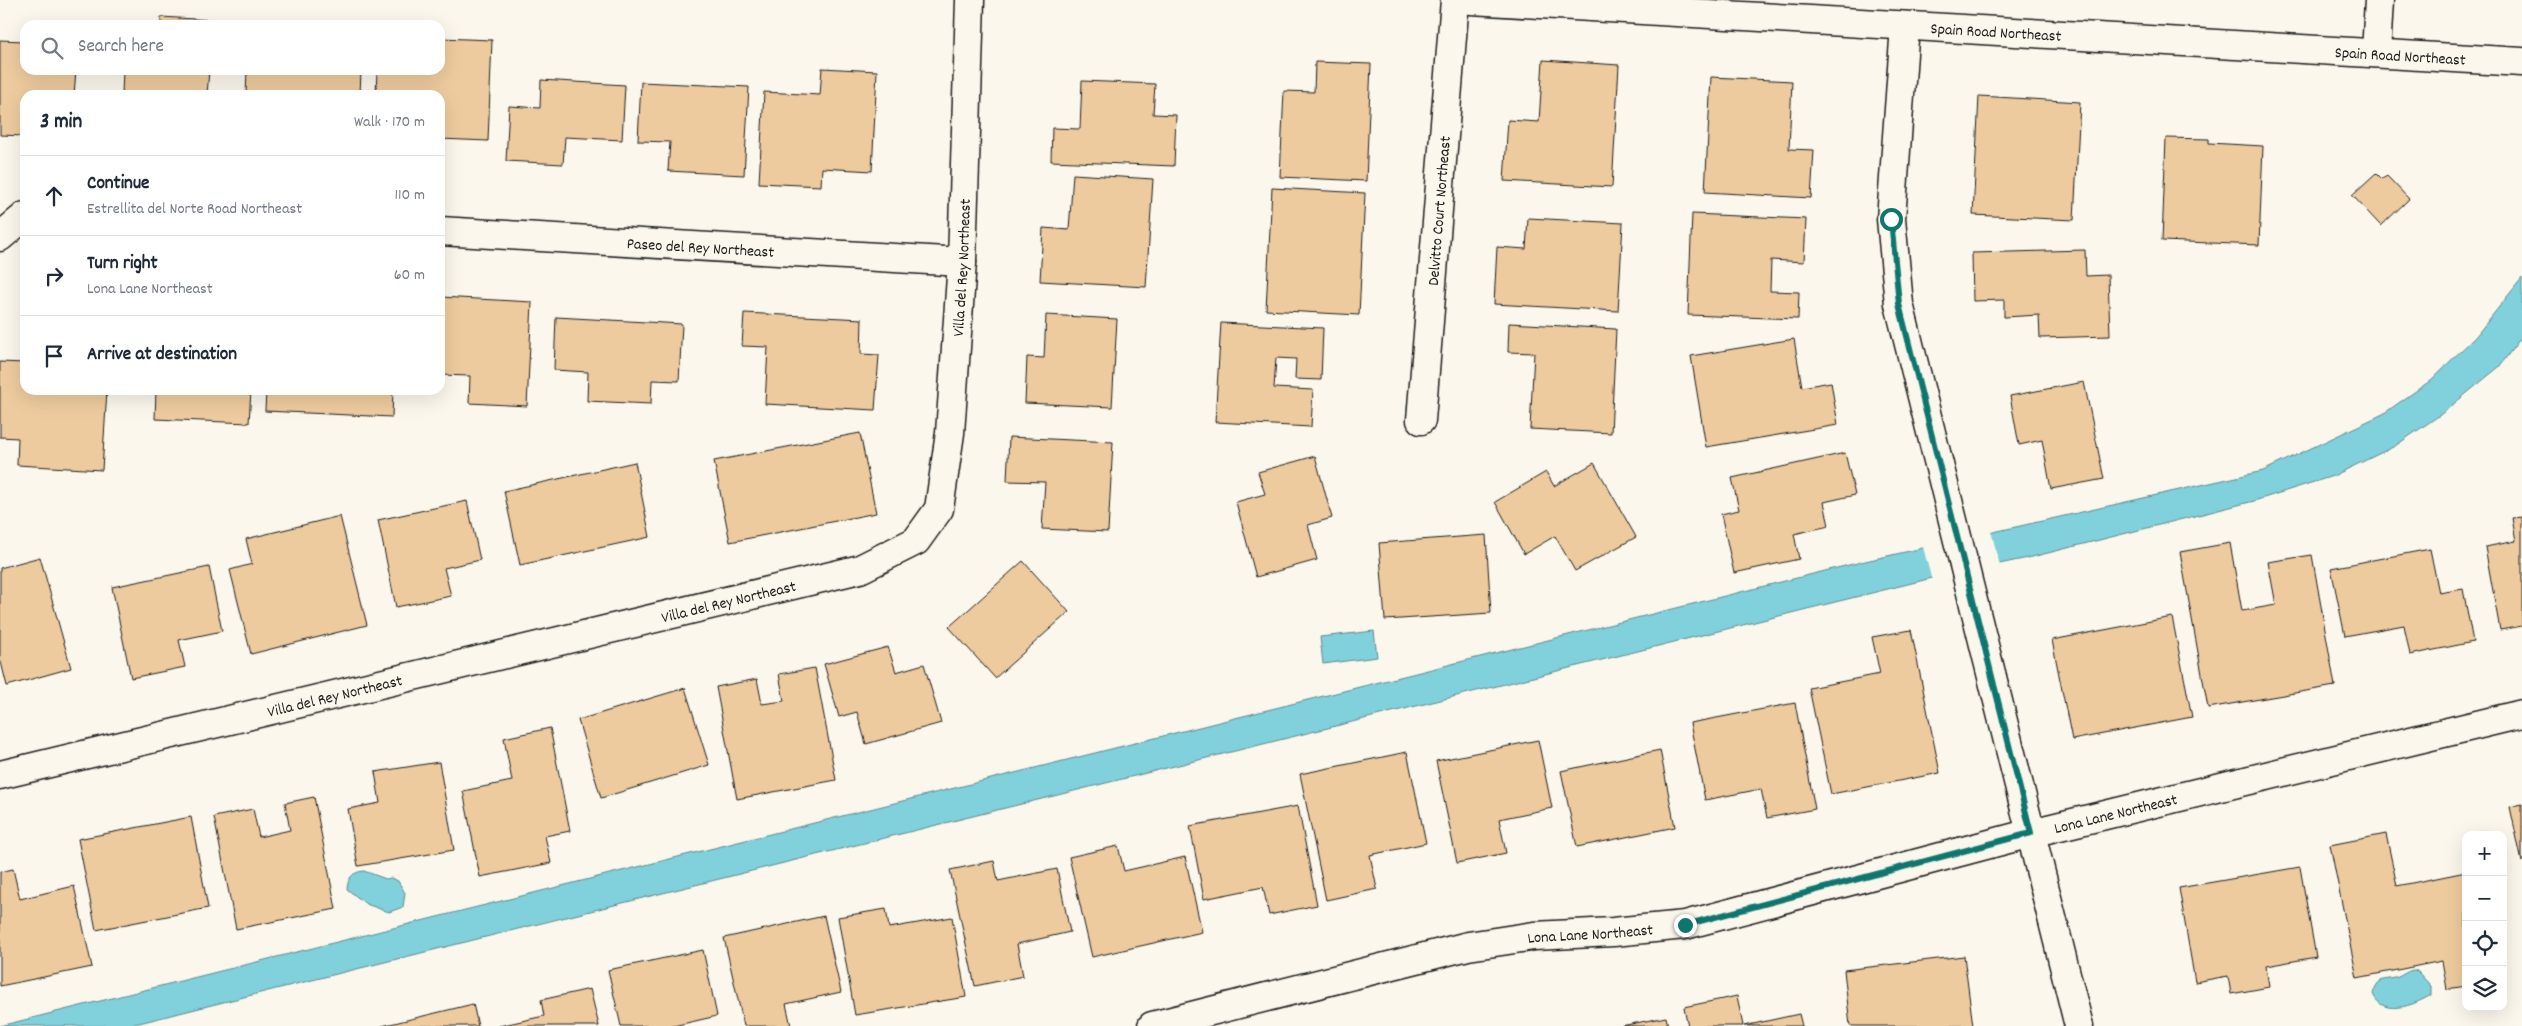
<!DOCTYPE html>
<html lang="en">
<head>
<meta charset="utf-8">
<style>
  :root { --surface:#fff; --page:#f2f2f3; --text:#1f2937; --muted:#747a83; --line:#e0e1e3 }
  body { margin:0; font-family:Dekko,sans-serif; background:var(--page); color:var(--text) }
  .controls { position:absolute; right:15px; bottom:15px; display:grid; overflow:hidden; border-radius:10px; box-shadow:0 5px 20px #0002 }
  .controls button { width:45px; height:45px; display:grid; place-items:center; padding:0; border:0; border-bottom:1px solid var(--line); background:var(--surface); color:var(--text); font:25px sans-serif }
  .stop { position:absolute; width:15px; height:15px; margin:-11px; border:4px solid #0f766e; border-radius:50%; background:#fff }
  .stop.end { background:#0f766e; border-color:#fff; box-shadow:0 1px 5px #0008 }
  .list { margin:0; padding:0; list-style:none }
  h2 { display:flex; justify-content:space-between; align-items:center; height:65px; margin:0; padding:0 20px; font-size:21px }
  h2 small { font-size:16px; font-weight:400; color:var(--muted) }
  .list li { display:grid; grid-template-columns:32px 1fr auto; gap:15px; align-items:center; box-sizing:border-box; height:80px; padding:0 20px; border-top:1px solid var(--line) }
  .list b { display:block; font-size:19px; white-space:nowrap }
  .list p { margin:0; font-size:16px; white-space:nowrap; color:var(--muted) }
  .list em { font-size:16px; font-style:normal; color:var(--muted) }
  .icon { flex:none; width:28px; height:28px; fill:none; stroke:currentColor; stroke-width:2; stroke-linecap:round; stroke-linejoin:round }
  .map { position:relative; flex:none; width:2522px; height:1026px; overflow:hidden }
  .search { position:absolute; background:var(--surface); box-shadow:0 5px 20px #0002; left:20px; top:20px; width:425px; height:55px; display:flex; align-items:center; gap:12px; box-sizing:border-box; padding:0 18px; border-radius:15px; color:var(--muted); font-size:19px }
  .panel { position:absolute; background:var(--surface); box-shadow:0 5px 20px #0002; left:20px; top:90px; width:425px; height:305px; border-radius:15px }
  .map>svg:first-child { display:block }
  .water { fill:#81d1dc; stroke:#59898f }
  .pier { fill:#fbf7ec }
  .building { fill:#eecb9f; stroke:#1c1c1c }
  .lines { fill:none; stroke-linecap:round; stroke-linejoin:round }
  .minor-casing { stroke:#1c1c1c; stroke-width:31 }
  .tertiary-casing { stroke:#1c1c1c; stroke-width:31 }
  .minor { stroke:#fbf7ec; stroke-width:28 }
  .tertiary { stroke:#fbf7ec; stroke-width:28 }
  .route { stroke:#0f766e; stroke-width:6 }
  .labels { text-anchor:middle; stroke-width:4.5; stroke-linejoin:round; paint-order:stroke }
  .street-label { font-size:16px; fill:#1c1c1c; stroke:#fbf7ec }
</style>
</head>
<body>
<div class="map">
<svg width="2522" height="1026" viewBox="0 0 2522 1026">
  <rect width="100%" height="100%" fill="#fbf7ec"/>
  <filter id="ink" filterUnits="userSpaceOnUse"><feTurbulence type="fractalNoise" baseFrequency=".02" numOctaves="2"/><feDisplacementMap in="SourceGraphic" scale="10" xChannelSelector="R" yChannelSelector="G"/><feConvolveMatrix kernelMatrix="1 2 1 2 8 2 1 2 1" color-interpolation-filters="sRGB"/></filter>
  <g filter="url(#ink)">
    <path class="water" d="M2522,278V336L2499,367L2440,415L2395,446L2333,476L2254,501L2028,558L1928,579L127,1026H0L1861,562L2263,471L2383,414L2430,381L2476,336Z
      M1374,631L1377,657L1323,664L1320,637Z
      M364,871L386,879L391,878L398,881L405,893L403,907L389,912L366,904L347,889C348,878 352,872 364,871Z
      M2413,970L2417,971L2431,986V995C2414,1005 2383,1018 2373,994C2379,975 2384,982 2398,977C2403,975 2407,971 2413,970Z"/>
    <path class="pier" d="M1991,531L2000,566L1932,581L1923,547Z"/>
    <path class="building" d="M161,17L211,20V25H161Z
      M440,38L492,40L488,141L440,139V95H376L377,70H440Z
      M0,40L25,41V70H76L74,95H25V136L0,135Z
      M1543,60L1619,65L1612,187L1504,181L1508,120L1539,122Z
      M1315,62L1371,64L1366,181L1280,177L1284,91L1314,92Z
      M822,68L877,71L872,171L822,168L821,186L759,183L764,92L820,95Z
      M123,70H209L207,95H122Z
      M247,70H361L360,95H246Z
      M1711,77L1792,81L1789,149L1814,150L1811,198L1705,192Z
      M541,80L625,85L622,140L565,137L563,164L506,161L509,106L540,108Z
      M1082,81L1155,84L1153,114L1176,115L1174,166L1051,161L1052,128L1080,129Z
      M641,82L749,87L744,175L668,171L670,142L638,141Z
      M1979,96L2080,102L2074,220L1973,215Z
      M2166,138L2209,139V143L2263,146L2259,245L2162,241Z
      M2376,173L2382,179L2387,176L2409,199L2381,226L2352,195Z
      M1073,174L1153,179L1146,287L1040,281L1043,228L1069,230Z
      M1272,188L1365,193L1359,315L1266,310Z
      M1692,214L1806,219L1804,262L1771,260L1770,291L1799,292L1798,319L1688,315Z
      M1528,218L1623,223L1618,311L1494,304L1497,247L1526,249Z
      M2085,250L2086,276L2108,275L2110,336L2040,338L2039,315L2004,317V300L1973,301L1972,253Z
      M440,297L532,302L527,406L469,403L470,376L440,375Z
      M744,313L862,319L861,354L879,355L875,410L765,404L768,347L742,346Z
      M1046,315L1117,319L1112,407L1025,403L1027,357L1044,358Z
      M556,317L682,324L679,381L652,380L651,404L587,401L588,372L554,370Z
      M1221,323L1323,328L1321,380L1295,379L1296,359L1276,358L1274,388L1313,390L1311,427L1215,422Z
      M1509,323L1616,329L1611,433L1530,429L1534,353L1508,352Z
      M1794,339L1802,387L1831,382L1838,425L1706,447L1691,356Z
      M0,362L25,363V390H107L102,470L17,465L18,438L0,437Z
      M2084,382L2104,479L2051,489L2042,440L2019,445L2010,396Z
      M156,390H251L249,423L155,419Z
      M266,390H393L392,417L265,411Z
      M860,433L876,513L730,542L714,461Z
      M1009,437L1113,442L1108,532L1042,529L1045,482L1007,481Z
      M1845,453L1855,495L1824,502L1829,526L1794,534L1799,559L1734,573L1721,514L1739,510L1732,478Z
      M1315,456L1332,518L1308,525L1317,560L1256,577L1236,502L1265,494L1258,472Z
      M635,462L650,537L520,565L504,491Z
      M1594,463L1636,537L1575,571L1555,536L1524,554L1495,502L1546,472L1554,486Z
      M467,501L480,560L444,568L451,596L396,607L378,520Z
      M340,516L367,625L251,654L230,570L252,564L246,539Z
      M2522,517V626L2500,630L2485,547L2516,541L2512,518Z
      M1486,535L1491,613L1385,620L1379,543Z
      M2230,543L2242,611L2276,605L2268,562L2312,555L2335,686L2208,708L2180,552Z
      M2430,549L2439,593L2463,589L2473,642L2410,655L2404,625L2345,636L2331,568Z
      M40,557L71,668L7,686L0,658V568Z
      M1023,561L1069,612L995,678L949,627Z
      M209,567L222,631L179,640L185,667L131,678L112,587Z
      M2172,617L2192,717L2072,740L2052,640Z
      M1911,630L1940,773L1831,794L1809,688L1880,674L1872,637Z
      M888,647L896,672L924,664L941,723L866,744L857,712L839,717L824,664Z
      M815,668L836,780L737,799L716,687L757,679L762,704L784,701L779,674Z
      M685,688L709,765L601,798L578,720Z
      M1795,703L1815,809L1767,818L1761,789L1705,800L1690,723Z
      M550,728L570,831L545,836L551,863L480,877L463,791L512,781L504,738Z
      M1538,740L1552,808L1499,819L1506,853L1457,863L1436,761Z
      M1660,750L1675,827L1577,847L1561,771Z
      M1407,752L1426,843L1370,855L1377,889L1326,900L1300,774Z
      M439,762L454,850L358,866L348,809L380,803L375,772Z
      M314,797L336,909L236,929L214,817L253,809L259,837L290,830L285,803Z
      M2522,804V862L2510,807Z
      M1298,806L1317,905L1269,915L1263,887L1204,899L1190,826Z
      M191,817L208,908L96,930L78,839Z
      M2386,834L2397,886L2466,872V986L2447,989L2442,961L2357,978L2330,845Z
      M1118,846L1124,871L1185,857L1202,932L1092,957L1069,857Z
      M994,861L998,881L1057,869L1070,932L1017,944L1023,976L975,986L950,870Z
      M2300,867L2316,957L2266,966L2269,987L2231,994L2228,976L2195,982L2179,888Z
      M13,869L20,899L74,886L92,967L0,986V872Z
      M886,909L889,928L952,917L966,997L855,1015L838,917Z
      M824,916L841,992L786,1004L791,1026H744L724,938Z
      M703,950L717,1016L673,1026H621L608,970Z
      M1964,956L1973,1026H1850L1844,970Z
      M590,989L599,1026H499L544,1016L541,1000Z
      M1737,996L1743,1026H1688L1684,1007Z
      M473,1004L478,1026H382Z
      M1799,1014L1802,1026H1744Z
      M1666,1017L1668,1026H1621Z"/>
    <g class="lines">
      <defs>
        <g id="minor">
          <path d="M1905,26L1891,219L1899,304L2079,1026"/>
          <path d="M2376,53L2379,0"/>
          <path id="s1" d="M440,231L962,262"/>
          <path d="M0,237L25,216"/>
          <path id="s2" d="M1421,420L1455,0"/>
          <path id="s3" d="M0,775L860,569L916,541L939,509L950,433L962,262L970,0"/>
          <path id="s4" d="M1152,1026L1468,946L1534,936L1613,932L1685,925L2031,833L2522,714"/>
        </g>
        <g id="tertiary">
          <path id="s5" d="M1471,0L2522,62"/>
        </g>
      </defs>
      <use href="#minor" class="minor-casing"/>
      <use href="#tertiary" class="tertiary-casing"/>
      <use href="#minor" class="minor"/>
      <use href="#tertiary" class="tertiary"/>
    </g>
  </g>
  <g class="lines" filter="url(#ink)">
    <path class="route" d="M1685,925L2031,833L1899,304L1891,219"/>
  </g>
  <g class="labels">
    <g class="street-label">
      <text dy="6" stroke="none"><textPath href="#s5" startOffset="526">Spain Road Northeast</textPath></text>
      <text dy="6" stroke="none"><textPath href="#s5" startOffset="931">Spain Road Northeast</textPath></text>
      <text dy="6" stroke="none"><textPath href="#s2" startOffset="210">Delvitto Court Northeast</textPath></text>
      <text dy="6" stroke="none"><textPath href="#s1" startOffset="261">Paseo del Rey Northeast</textPath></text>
      <text dy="6" stroke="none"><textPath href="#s3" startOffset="1229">Villa del Rey Northeast</textPath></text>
      <text dy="6" stroke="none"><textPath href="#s3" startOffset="749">Villa del Rey Northeast</textPath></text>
      <text dy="6" stroke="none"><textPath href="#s3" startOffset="344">Villa del Rey Northeast</textPath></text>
      <text dy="6" stroke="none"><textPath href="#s4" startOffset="989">Lona Lane Northeast</textPath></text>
      <text dy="6" stroke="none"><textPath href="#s4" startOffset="449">Lona Lane Northeast</textPath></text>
    </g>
  </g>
</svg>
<div class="controls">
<button>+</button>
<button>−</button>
<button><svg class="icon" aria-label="locate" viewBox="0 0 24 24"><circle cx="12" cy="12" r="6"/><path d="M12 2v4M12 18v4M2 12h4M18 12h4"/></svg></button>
<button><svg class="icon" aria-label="layers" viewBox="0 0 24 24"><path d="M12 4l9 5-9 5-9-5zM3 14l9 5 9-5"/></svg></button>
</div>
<div class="stop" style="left:1891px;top:219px"></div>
<div class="stop end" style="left:1685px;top:925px"></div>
<div class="search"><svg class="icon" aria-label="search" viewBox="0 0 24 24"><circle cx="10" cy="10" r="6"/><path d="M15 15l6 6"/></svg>Search here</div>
<section class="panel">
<h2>3 min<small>Walk · 170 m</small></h2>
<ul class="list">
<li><svg class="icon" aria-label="ahead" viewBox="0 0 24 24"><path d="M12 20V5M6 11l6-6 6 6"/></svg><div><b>Continue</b><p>Estrellita del Norte Road Northeast</p></div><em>110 m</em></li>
<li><svg class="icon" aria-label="right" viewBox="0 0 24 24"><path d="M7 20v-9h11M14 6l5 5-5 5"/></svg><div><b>Turn right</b><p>Lona Lane Northeast</p></div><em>60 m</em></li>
<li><svg class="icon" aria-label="arrive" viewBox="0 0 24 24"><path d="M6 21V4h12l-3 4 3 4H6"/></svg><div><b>Arrive at destination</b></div></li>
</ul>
</section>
</div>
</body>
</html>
